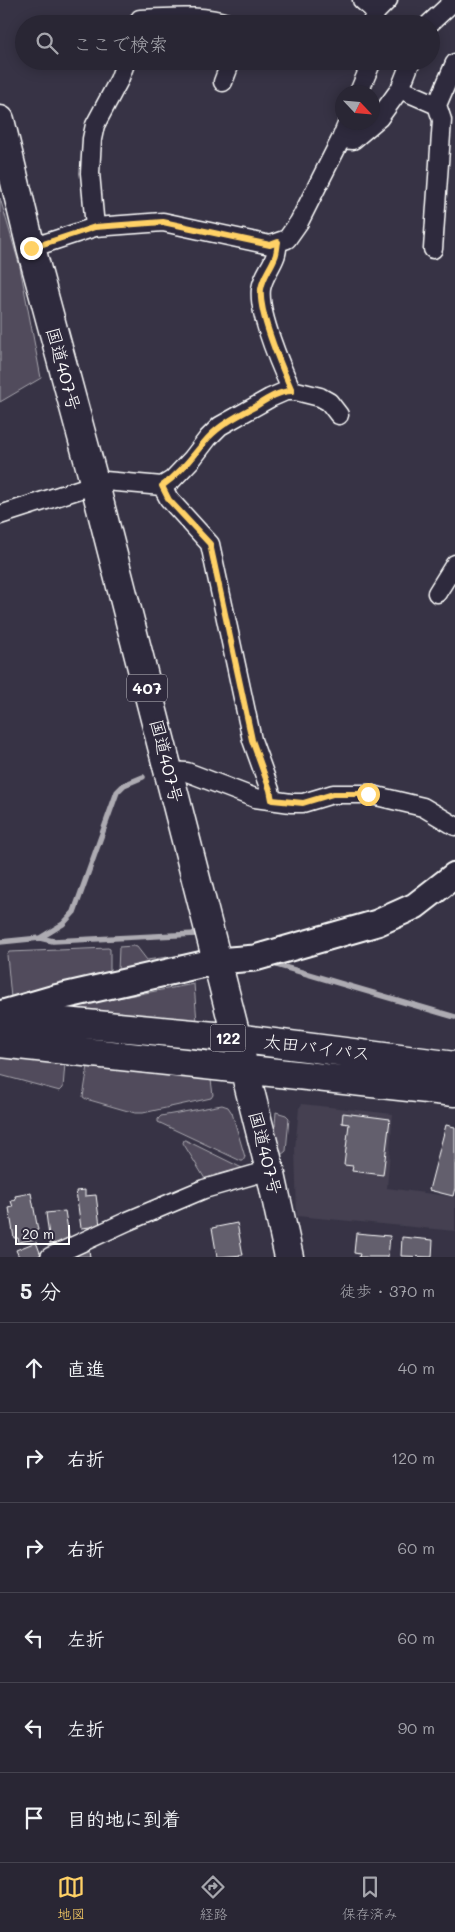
<!DOCTYPE html>
<html lang="ja">
<head>
<meta charset="utf-8">
<style>
  :root { --surface:#292634; --page:#312e3c; --text:#f1f3f6; --muted:#a5a5ac; --line:#45434f; --accent:#ffd166 }
  body { margin:0; font-family:Mali,"Klee One",sans-serif; background:var(--page); color:var(--text) }
  .compass { position:absolute; left:335px; top:85px; width:45px; height:45px; border-radius:50%; background:var(--surface); box-shadow:0 2px 12px #0003; rotate:116deg }
  .scale { position:absolute; left:15px; bottom:12px; width:55px; box-sizing:border-box; padding-left:5px; border:2px solid #fff; border-top:0; font-size:14px; line-height:18px; white-space:nowrap; color:#fff; -webkit-text-stroke:4px #2f2a3d; paint-order:stroke }
  .stop { position:absolute; width:15px; height:15px; margin:-11px; border:4px solid #ffd166; border-radius:50%; background:#fff }
  .stop.end { background:#ffd166; border-color:#fff; box-shadow:0 1px 5px #0008 }
  .list { margin:0; padding:0; list-style:none }
  h2 { display:flex; justify-content:space-between; align-items:center; height:65px; margin:0; padding:0 20px; font-size:21px }
  h2 small { font-size:16px; font-weight:400; color:var(--muted) }
  .list li { display:grid; grid-template-columns:32px 1fr auto; gap:15px; align-items:center; box-sizing:border-box; height:90px; padding:0 20px; border-top:1px solid var(--line) }
  .list b { display:block; font-size:19px; white-space:nowrap }
  .list em { font-size:16px; font-style:normal; color:var(--muted) }
  .icon { flex:none; width:28px; height:28px; fill:none; stroke:currentColor; stroke-width:2; stroke-linecap:round; stroke-linejoin:round }
  .map { position:relative; flex:none; width:455px; height:1257px; overflow:hidden }
  .search { position:absolute; background:var(--surface); box-shadow:0 2px 12px #0003; left:15px; right:15px; top:15px; height:55px; display:flex; align-items:center; gap:12px; box-sizing:border-box; padding:0 18px; border-radius:28px; color:var(--muted); font-size:19px }
  .sheet { height:605px; background:var(--surface) }
  nav { display:flex; justify-content:space-around; align-items:center; box-sizing:border-box; height:70px; border-top:1px solid var(--line); background:var(--surface); font-size:14px; color:var(--muted) }
  nav a { display:grid; justify-items:center; gap:2px }
  nav .on { color:var(--accent) }
  .map>svg:first-child { display:block }
  .built { fill:#444051 }
  .green { fill:#514c5c; stroke:#a8a6ae }
  .lines { fill:none; stroke-linecap:round; stroke-linejoin:round }
  .stream { stroke:#adabb2; stroke-width:5.5 }
  .building { fill:#635f6d; stroke:#fff }
  .street-casing { stroke:#fff; stroke-width:21 }
  .secondary-casing { stroke:#fff; stroke-width:29 }
  .highway-casing { stroke:#fff; stroke-width:31 }
  .street { stroke:#2f2a3d; stroke-width:18 }
  .secondary { stroke:#2f2a3d; stroke-width:25 }
  .highway { stroke:#2f2a3d; stroke-width:28 }
  .route { stroke:#ffd166; stroke-width:6 }
  .labels { text-anchor:middle; stroke-width:5; stroke-linejoin:round; paint-order:stroke }
  .shield { fill:#2f2a3d; stroke:#c1bfc5; stroke-width:1 }
  .shield-label { font-size:16px; font-weight:bold; fill:#fff }
  .street-label { font-size:18px; fill:#fff; stroke:#2f2a3d }
</style>
</head>
<body>
<div class="map">
<svg width="455" height="1257" viewBox="0 0 455 1257">
  <rect width="100%" height="100%" fill="#373345"/>
  <filter id="ink" filterUnits="userSpaceOnUse"><feTurbulence type="fractalNoise" baseFrequency=".02" numOctaves="2"/><feDisplacementMap in="SourceGraphic" scale="10" xChannelSelector="R" yChannelSelector="G"/><feConvolveMatrix kernelMatrix="1 2 1 2 8 2 1 2 1" color-interpolation-filters="sRGB"/></filter>
  <g filter="url(#ink)">
    <path class="built" d="M302,1104L393,1114L387,1188L455,1197V1231L297,1216L295,1148L299,1108Z"/>
    <path class="green" d="M0,198L20,267L41,378L0,402Z
      M133,946L137,947L147,960L182,955L183,962L118,971L119,947Z
      M108,948L110,949V978L11,998L7,955L9,952Z
      M194,984L197,1022L46,1007L63,1008Z
      M0,1055L65,1063L63,1088L60,1091L0,1075Z
      M90,1063L207,1078L211,1080L213,1095L211,1098L143,1113H135L86,1099L83,1097L88,1066Z
      M222,1105L228,1107L232,1113L245,1157L243,1161H241L158,1122V1119L161,1116Z
      M276,1112L286,1115L289,1118L286,1151L281,1155C273,1144 275,1125 276,1112Z
      M184,1140H185L246,1170L207,1182L183,1143Z"/>
    <g class="lines">
      <path class="stream" d="M40,938L63,924L74,912L117,792L124,785L143,777
        M0,942L40,938L53,941L196,934
        M277,965L455,1017"/>
    </g>
    <path class="building" d="M343,1113L390,1119L383,1175L352,1171L353,1166L344,1165L349,1124L342,1123Z
      M446,1125L455,1127V1188L453,1196L429,1190Z
      M85,1190V1196L96,1195L100,1226L81,1228L76,1191Z
      M31,1193L38,1230L35,1231L37,1239L19,1242L18,1238H14L9,1208L13,1207L11,1201L16,1200L15,1196Z
      M65,1211L70,1242L58,1246V1243L50,1244L46,1213Z
      M237,1223L243,1255L217,1257L212,1228Z
      M356,1233L390,1236L388,1257H359L360,1254L354,1253Z
      M402,1237L433,1240L432,1257L401,1256Z
      M36,1242L41,1255L36,1257H19L16,1250Z
      M89,1250L90,1257H75L74,1253Z"/>
    <g class="lines">
      <defs>
        <path id="street" d="M362,0L376,12
          M138,24L140,19C170,18 202,14 230,24
          M371,24L376,12L388,0
          M429,24L455,0
          M223,82L231,61
          M400,89L437,105L455,63
          M359,92L372,61
          M341,139L353,140L379,118L400,89L411,61
          M95,227L90,173L92,139L95,125L119,80L126,61
          M278,242C277,247 277,253 275,257C271,268 263,276 261,289C258,313 281,367 292,391
          M31,248L95,227L163,222L270,245L287,239L299,222L341,139L348,122
          M433,249L442,120L437,105
          M162,486L169,499L210,544L252,740L270,790L272,800
          M0,515L105,481L162,486L172,480L192,459L208,438L220,426L270,398L286,391H296L320,397L329,402L339,415
          M437,593L455,564
          M168,771L187,772L255,798L291,803H303L333,794H368L423,807L455,826
          M50,1257L128,1221L204,1189L270,1170"/>
        <path id="secondary" d="M0,1014L55,998L195,966L217,961L255,958L377,923L415,906L455,875"/>
        <path id="highway" d="M0,120L31,248L95,485L217,961L270,1170L289,1257
          M0,1016L236,1038L455,1066
          M0,1043L455,1092"/>
      </defs>
      <use href="#street" class="street-casing"/>
      <use href="#secondary" class="secondary-casing"/>
      <use href="#highway" class="highway-casing"/>
      <use href="#street" class="street"/>
      <use href="#secondary" class="secondary"/>
      <use href="#highway" class="highway"/>
    </g>
  </g>
  <g class="lines" filter="url(#ink)">
    <path class="route" d="M31,248L95,227L163,222L270,245L278,242C277,247 277,253 275,257C271,268 263,276 261,289C258,313 282,368 292,391C279,391 267,399 256,406C239,415 221,424 208,438C193,455 181,473 162,486L169,500L210,544L252,740L270,790L272,800L303,803L333,794H368"/>
  </g>
  <g class="labels">
    <g class="shield">
      <rect x="127" y="674.5" width="40" height="27" rx="4"/>
      <rect x="210.5" y="1024.5" width="35" height="27" rx="4"/>
    </g>
    <g class="shield-label">
      <text x="147" y="694">407</text>
      <text x="228" y="1044">122</text>
    </g>
    <g class="street-label">
      <text transform="translate(63 369) rotate(75)" y="6">国道407号</text>
      <text transform="translate(166 761) rotate(76)" y="6">国道407号</text>
      <text transform="translate(317 1048) rotate(7)" y="6">太田バイパス</text>
      <text transform="translate(265 1153) rotate(76)" y="6">国道407号</text>
    </g>
  </g>
</svg>
<svg class="compass" viewBox="-18 -18 36 36"><path d="M0-13l5 13h-10z" fill="#e53935"/><path d="M0 13l5-13h-10z" fill="#a5a5ac"/></svg>
<div class="scale">20 m</div>
<div class="stop" style="left:368px;top:794px"></div>
<div class="stop end" style="left:31px;top:248px"></div>
<div class="search"><svg class="icon" aria-label="search" viewBox="0 0 24 24"><circle cx="10" cy="10" r="6"/><path d="M15 15l6 6"/></svg>ここで検索</div>
</div>
<section class="sheet">
<h2>5 分<small>徒歩 · 370 m</small></h2>
<ul class="list">
<li><svg class="icon" aria-label="ahead" viewBox="0 0 24 24"><path d="M12 20V5M6 11l6-6 6 6"/></svg><div><b>直進</b></div><em>40 m</em></li>
<li><svg class="icon" aria-label="right" viewBox="0 0 24 24"><path d="M7 20v-9h11M14 6l5 5-5 5"/></svg><div><b>右折</b></div><em>120 m</em></li>
<li><svg class="icon" aria-label="right" viewBox="0 0 24 24"><path d="M7 20v-9h11M14 6l5 5-5 5"/></svg><div><b>右折</b></div><em>60 m</em></li>
<li><svg class="icon" aria-label="left" viewBox="0 0 24 24"><path d="M17 20v-9H6M10 6l-5 5 5 5"/></svg><div><b>左折</b></div><em>60 m</em></li>
<li><svg class="icon" aria-label="left" viewBox="0 0 24 24"><path d="M17 20v-9H6M10 6l-5 5 5 5"/></svg><div><b>左折</b></div><em>90 m</em></li>
<li><svg class="icon" aria-label="arrive" viewBox="0 0 24 24"><path d="M6 21V4h12l-3 4 3 4H6"/></svg><div><b>目的地に到着</b></div></li>
</ul>
</section>
<nav>
<a class="on"><svg class="icon" aria-label="map" viewBox="0 0 24 24"><path d="M3 6l6-2 6 2 6-2v14l-6 2-6-2-6 2zM9 4v14M15 6v14"/></svg>地図</a>
<a><svg class="icon" aria-label="directions" viewBox="0 0 24 24"><path d="M12 3l9 9-9 9-9-9zM9 14v-3h6M13 9l2 2-2 2"/></svg>経路</a>
<a><svg class="icon" aria-label="saved" viewBox="0 0 24 24"><path d="M7 4h10v16l-5-4-5 4z"/></svg>保存済み</a>
</nav>
</body>
</html>
